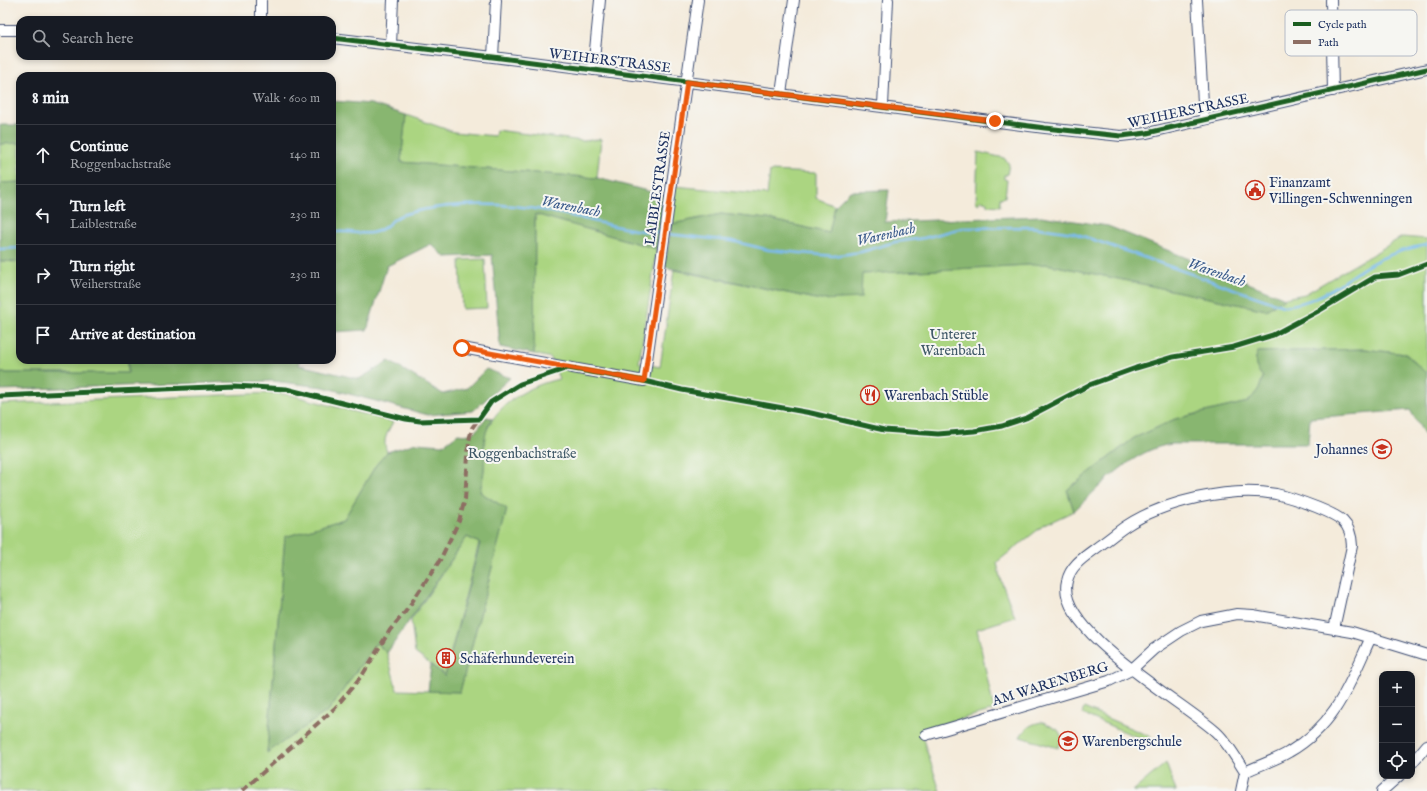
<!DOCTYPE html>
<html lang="en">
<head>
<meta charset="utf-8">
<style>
  :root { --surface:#171b24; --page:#20242c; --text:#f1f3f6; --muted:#9ea1a6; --line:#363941 }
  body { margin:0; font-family:"IM FELL English",serif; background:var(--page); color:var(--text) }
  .controls { position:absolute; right:12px; bottom:12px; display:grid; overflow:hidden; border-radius:8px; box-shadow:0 2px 6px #0003 }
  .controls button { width:36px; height:36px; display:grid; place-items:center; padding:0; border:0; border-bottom:1px solid var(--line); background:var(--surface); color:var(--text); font:20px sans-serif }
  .stop { position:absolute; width:12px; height:12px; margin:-9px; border:3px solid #ea580c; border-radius:50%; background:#fff }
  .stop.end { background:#ea580c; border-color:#fff; box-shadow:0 1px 4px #0008 }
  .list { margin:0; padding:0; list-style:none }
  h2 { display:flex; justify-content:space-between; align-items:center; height:52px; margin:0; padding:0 16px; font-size:17px }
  h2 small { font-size:13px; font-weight:400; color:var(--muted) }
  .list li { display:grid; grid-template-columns:26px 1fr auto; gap:12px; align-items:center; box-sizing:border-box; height:60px; padding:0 16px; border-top:1px solid var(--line) }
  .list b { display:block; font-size:15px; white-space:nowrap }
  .list p { margin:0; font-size:13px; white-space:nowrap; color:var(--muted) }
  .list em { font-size:13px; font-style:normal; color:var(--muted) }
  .icon { flex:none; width:22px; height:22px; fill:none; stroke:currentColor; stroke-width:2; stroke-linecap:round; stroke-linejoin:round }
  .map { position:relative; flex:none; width:1427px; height:791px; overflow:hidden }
  .search { position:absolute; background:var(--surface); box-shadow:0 2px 6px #0003; left:16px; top:16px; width:320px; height:44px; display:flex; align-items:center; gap:10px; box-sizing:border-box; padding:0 14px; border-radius:12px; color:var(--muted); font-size:15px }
  .panel { position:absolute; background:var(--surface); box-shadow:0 2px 6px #0003; left:16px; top:72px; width:320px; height:292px; border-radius:12px }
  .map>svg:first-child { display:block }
  .green { fill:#abd581; stroke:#638270 }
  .forest { fill:#88b66f; stroke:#527266 }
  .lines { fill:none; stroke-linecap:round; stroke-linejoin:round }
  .stream { stroke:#7cbbf0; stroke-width:2.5 }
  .street-casing { stroke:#3c4b71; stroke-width:12 }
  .street { stroke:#fff; stroke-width:10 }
  .quiet { stroke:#8d6e63; stroke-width:4; stroke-dasharray:8 4; stroke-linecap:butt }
  .cycleway-casing { stroke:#f6f6f2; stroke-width:8 }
  .cycleway { stroke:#1b5e20; stroke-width:5 }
  .route { stroke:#ea580c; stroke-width:5 }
  .labels { text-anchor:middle; stroke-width:4; stroke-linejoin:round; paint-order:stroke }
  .street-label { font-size:14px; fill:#1b2f5e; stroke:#f6f6f2 }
  .poi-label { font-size:14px; fill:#1b2f5e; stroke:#f6f6f2; text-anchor:start }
  .park-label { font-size:14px; fill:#3f5867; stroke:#f6f6f2 }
  .water-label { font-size:15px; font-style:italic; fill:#38598a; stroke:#f6f6f2 }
  .key { fill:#f6f6f2; stroke:#b4bac6; stroke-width:1 }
  .key-label { font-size:11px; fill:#1b2f5e }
</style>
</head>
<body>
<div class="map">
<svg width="1427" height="791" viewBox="0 0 1427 791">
  <rect width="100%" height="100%" fill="#f6f6f2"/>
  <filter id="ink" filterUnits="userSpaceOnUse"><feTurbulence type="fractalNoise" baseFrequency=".025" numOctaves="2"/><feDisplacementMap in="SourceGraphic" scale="8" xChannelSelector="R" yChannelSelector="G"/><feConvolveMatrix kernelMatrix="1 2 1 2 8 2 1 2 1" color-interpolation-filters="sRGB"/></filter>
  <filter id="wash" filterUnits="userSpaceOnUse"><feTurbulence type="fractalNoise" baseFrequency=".012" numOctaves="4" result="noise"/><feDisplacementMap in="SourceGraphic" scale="16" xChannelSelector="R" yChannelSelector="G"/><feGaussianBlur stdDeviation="0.9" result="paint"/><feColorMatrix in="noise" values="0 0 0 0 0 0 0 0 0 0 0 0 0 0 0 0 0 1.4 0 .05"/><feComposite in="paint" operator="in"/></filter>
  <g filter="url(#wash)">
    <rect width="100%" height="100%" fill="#f4ebdb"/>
    <path class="green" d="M406,115L454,132L495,136L496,130L583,141L601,139L597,178L401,162Z
      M20,143V182L0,183V144Z
      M978,152L1004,158L1009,164L1007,175H1004V179L1007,180L1005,197L1000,198V206L987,205V202L980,200L979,204L976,202Z
      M770,171L816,173V198L835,206L829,233L768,219L721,214L672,224L675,186L767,195Z
      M535,214L657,249L639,363L660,367L674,270L821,300L861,274L1047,264L1266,310L1285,298L1305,294L1402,237L1427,239V374L1406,354L1364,349L1258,352C1253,363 1256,369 1263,377L1259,389L1248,402L1175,419L1152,430L1134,438L1067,490L1074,511L1044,525L997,562L1000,578L1015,617L977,629L994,710L920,730L940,791H0V404L274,393L291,395L393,422C387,433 382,440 387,452L376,465L344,519L285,537L267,752L329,710L376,643L387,653L397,690L460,692L507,509L480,492C481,484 484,476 484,468C484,460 482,451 483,443C489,408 526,386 559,379L551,358L534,354Z
      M485,259L487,308L462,309L460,260Z
      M0,261L20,262V360H128V373H0Z
      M467,537L479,543L445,675L415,653L411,620Z
      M1084,708L1151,737L1149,742L1082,714Z
      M1043,722L1058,730L1062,737L1058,748L1020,737C1025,728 1032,723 1043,722Z
      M1166,763L1176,791H1133Z"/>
    <path class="forest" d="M332,101L371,104L406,115L401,162L597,178L667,196L657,249L535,214L534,354L500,347L492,255L445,257L431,244L387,266L367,330L332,332Z
      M0,125H20V143L0,144Z
      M20,182V262L0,261V183Z
      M889,190L885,222L1041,216L1108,226L1285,298L1266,310L1047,264L862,274L861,298L821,300L664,267L672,224L721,214L768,219L829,233L835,206L850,191Z
      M1364,349L1406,354L1427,374V439L1410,410L1310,418L1308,444H1172C1134,449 1101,485 1074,511L1067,490L1134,438L1152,430L1175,419L1248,402L1259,389L1263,377C1256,369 1253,363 1258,352Z
      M128,360H300L299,365L359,379L389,361L443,394L467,388L486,369L510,378L473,411L428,415L323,387L272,381L0,390V373H128Z
      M486,417L492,418C480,441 486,448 484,470C483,478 481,485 480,492L507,509L460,692L428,691L431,665L445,676L480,543L467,537L387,653L376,643L329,710L267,753L285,537L344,519L376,465L387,452L416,443L443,445L458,434C474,437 478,429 486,417Z"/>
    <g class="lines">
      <path class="stream" d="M332,233C343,229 358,235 371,233C388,230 391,218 402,215C421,209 444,206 464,205C494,203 529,207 558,213C593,220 626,231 662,233
        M667,234L732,241L769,250L833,256L861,252L895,242L924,238L962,228L1032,227L1074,233L1283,306C1325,303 1344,276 1380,259C1394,253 1411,247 1427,245
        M0,249L20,248"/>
    </g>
  </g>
  <g filter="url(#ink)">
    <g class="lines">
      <defs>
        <path id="street" d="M1197,0L1204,120
          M1331,0L1333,91
          M261,20V0
          M0,30H20
          M332,38L493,57L1045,128L1121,136L1147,133L1427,69
          M391,45L393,0
          M493,57L496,0
          M593,70L600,0
          M781,94L794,0
          M883,106L888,0
          M462,348L644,381L698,0
          M926,735L1109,681L1131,670L1154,649L1181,631L1201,621L1237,614L1253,615L1352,632L1427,655
          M1412,763L1427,745
          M1245,772C1259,765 1276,760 1289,752C1336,725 1350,683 1371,637
          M1241,791L1245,772C1236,758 1228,743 1216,732C1185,703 1054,630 1067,581C1071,564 1086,556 1099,546C1108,540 1117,532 1126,526C1164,501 1230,486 1276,494C1290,497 1303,502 1316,507C1338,516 1351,520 1352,546L1334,629
          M1382,791L1399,776"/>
      </defs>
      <use href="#street" class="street-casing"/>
      <use href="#street" class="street"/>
      <path class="quiet" d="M242,791L335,708L363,674L390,630L406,611L440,560L459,521L465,499L469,441L472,428L479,418"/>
      <defs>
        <path id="cycleway" d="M332,38L493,57L1045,128L1121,136L1147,133L1427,69
          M0,396L234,386L286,389L406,419L420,421L479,419L491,402L520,384L568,368L644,381L682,390L811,413L884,430L938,434L974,431L1002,426L1026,418L1089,385L1136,368L1173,357L1234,347L1273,335L1320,310L1375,277L1398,275L1427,264"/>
      </defs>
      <use href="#cycleway" class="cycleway-casing"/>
      <use href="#cycleway" class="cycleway"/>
    </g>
  </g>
  <g class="lines" filter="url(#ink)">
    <path class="route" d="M462,348L644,381L687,82L995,121"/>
  </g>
  <defs>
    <symbol id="civic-ring" viewBox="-11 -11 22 22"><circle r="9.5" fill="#f6f6f2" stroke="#c8321e" stroke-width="1.5"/><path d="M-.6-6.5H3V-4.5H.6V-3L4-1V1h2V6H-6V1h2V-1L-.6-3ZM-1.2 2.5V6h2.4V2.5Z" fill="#c8321e"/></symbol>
    <symbol id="restaurant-ring" viewBox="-11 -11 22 22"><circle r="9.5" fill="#f6f6f2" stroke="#c8321e" stroke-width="1.5"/><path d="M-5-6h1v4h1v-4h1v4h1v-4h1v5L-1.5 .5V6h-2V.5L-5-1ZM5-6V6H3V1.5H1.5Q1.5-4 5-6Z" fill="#c8321e"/></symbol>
    <symbol id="school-ring" viewBox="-11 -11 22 22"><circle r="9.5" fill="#f6f6f2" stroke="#c8321e" stroke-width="1.5"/><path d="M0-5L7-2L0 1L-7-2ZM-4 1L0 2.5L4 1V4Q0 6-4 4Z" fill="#c8321e"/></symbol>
    <symbol id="building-ring" viewBox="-11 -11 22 22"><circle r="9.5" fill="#f6f6f2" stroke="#c8321e" stroke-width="1.5"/><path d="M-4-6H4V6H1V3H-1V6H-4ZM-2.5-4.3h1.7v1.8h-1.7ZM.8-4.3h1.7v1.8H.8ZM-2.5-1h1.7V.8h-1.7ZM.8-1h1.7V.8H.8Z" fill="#c8321e"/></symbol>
  </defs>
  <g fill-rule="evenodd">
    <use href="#civic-ring" x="1244" y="179" width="22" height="22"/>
    <use href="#restaurant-ring" x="859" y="384" width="22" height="22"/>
    <use href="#school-ring" x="1371" y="438" width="22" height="22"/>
    <use href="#building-ring" x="435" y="647" width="22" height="22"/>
    <use href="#school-ring" x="1057" y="730" width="22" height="22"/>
  </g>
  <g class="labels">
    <g class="street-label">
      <text transform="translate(610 60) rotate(7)" y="5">WEIHERSTRASSE</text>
      <text transform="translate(1188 110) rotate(-12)" y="5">WEIHERSTRASSE</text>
      <text transform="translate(657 188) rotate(-82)" y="5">LAIBLESTRASSE</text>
      <text transform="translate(1050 683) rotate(-17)" y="5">AM WARENBERG</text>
    </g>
    <g class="poi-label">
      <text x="1269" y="187">Finanzamt<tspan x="1269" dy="16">Villingen-Schwenningen</tspan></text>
      <text x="884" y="400">Warenbach Stüble</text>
      <text x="1368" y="454" text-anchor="end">Johannes</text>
      <text x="460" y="663">Schäferhundeverein</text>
      <text x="1082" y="746">Warenbergschule</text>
    </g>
    <g class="park-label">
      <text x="953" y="339">Unterer<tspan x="953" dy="16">Warenbach</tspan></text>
      <text x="522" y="458">Roggenbachstraße</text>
    </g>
    <g class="water-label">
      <text transform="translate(571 206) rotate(11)" y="5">Warenbach</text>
      <text transform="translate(886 234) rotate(-13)" y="5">Warenbach</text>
      <text transform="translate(1217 272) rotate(19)" y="5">Warenbach</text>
    </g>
  </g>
  <rect x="1285" y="10" width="132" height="46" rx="6" class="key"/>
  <rect x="1293" y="22" width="18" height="4" fill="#1b5e20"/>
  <rect x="1293" y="40" width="18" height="4" fill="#8d6e63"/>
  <g class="key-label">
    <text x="1318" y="28">Cycle path</text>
    <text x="1318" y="46">Path</text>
  </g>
</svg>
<div class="controls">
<button>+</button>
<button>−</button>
<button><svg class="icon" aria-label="locate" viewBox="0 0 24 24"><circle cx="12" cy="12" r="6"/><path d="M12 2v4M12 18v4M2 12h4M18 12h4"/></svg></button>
</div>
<div class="stop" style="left:462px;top:348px"></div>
<div class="stop end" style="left:995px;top:121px"></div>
<div class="search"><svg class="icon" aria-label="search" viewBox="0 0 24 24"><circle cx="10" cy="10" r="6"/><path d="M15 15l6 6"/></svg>Search here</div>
<section class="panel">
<h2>8 min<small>Walk · 600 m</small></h2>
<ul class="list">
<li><svg class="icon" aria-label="ahead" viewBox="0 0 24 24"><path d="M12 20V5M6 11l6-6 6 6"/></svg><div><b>Continue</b><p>Roggenbachstraße</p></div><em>140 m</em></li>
<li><svg class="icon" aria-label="left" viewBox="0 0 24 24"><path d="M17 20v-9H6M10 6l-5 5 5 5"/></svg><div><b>Turn left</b><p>Laiblestraße</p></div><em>230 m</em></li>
<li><svg class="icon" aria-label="right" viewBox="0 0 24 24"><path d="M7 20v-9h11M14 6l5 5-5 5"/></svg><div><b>Turn right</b><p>Weiherstraße</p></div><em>230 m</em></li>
<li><svg class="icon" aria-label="arrive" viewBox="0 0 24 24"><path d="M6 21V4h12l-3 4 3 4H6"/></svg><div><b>Arrive at destination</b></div></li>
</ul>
</section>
</div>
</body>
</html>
